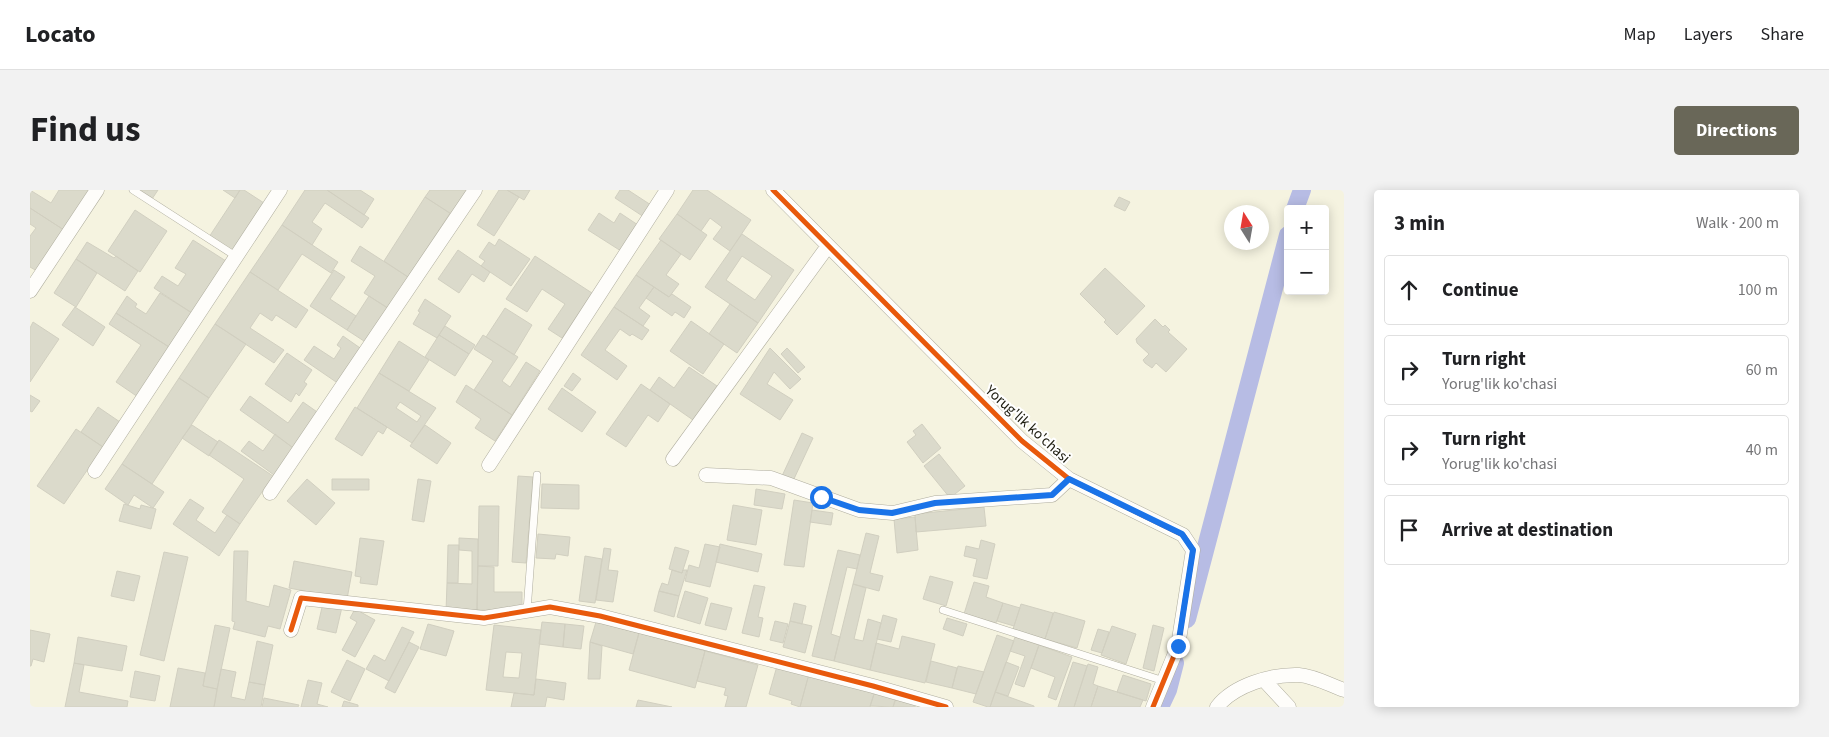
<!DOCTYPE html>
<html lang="en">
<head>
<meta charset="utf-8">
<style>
  :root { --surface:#fff; --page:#f2f2f2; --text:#202124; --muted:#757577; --line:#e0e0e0; --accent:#696758 }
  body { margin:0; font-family:"Source Sans 3",sans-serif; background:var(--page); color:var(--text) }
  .controls { position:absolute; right:15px; top:15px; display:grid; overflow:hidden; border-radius:5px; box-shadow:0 2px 12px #0003 }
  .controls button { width:45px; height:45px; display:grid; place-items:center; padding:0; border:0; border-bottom:1px solid var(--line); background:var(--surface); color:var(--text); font:25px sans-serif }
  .compass { position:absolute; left:1194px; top:15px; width:45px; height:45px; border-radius:50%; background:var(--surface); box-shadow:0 2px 12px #0003; rotate:349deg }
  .stop { position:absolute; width:15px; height:15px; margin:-11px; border:4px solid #1a73e8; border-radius:50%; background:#fff }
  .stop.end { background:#1a73e8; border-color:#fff; box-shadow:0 1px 5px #0008 }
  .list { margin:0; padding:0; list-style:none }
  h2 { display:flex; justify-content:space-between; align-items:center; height:65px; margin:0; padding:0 20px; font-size:21px }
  h2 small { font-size:16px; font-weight:400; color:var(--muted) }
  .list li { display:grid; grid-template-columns:32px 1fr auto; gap:15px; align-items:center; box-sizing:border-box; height:70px; margin:0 10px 10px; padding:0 10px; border:1px solid var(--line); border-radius:5px }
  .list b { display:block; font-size:19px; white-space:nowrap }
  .list p { margin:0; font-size:16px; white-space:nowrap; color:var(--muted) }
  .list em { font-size:16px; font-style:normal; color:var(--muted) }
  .icon { flex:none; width:28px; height:28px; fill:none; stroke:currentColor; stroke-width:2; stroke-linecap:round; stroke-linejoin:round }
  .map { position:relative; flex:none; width:1314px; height:517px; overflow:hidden; border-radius:5px }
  header { display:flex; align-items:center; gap:30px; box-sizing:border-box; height:70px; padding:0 25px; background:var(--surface); border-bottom:1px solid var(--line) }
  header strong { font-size:24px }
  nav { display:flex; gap:28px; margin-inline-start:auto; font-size:18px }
  .intro { display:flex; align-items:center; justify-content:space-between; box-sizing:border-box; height:120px; padding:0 30px }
  h1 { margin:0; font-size:35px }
  .button { padding:12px 22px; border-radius:5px; background:var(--accent); color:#fff; font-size:18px; font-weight:700 }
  main { display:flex; gap:30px; padding:0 30px }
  aside { flex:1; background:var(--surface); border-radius:5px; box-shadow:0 2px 12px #0003 }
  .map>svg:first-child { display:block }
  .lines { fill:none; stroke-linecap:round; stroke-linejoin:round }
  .canal { stroke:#b7bce4; stroke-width:18 }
  .building { fill:#dbdacb; stroke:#d1cfc0; fill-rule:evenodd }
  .lane-casing { stroke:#afad9e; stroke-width:8 }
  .street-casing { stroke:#afad9e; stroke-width:15 }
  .lane { stroke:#fefdfa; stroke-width:7 }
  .street { stroke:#fefdfa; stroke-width:14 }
  .cycleway-casing { stroke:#fff; stroke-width:8 }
  .cycleway { stroke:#e8590c; stroke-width:5 }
  .route { stroke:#1a73e8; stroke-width:6 }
  .labels { text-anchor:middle; stroke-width:4; stroke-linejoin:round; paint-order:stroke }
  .street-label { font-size:15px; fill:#1d1c0f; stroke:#fff }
</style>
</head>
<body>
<header>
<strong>Locato</strong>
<nav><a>Map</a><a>Layers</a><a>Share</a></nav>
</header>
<div class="intro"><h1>Find us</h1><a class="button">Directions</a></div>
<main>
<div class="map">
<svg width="1314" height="517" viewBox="0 0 1314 517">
  <rect width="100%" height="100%" fill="#f5f3e0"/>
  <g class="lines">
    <path class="canal" d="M1265,19L1272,0
      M1157,429L1258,45
      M1130,517L1138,500L1145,473"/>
  </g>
  <path class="building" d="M0,0L21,13L29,0H60L34,40L0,18Z
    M109,0H128L122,9Z
    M193,0H210L205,8Z
    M210,0H214L234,13L202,62L179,47Z
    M275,0H297L339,28L332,38L295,13L282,32L292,39L282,55L252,35Z
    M297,0H330L344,9L334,25Z
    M400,0H437L421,24L395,7Z
    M469,0H477L489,7L464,46L447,35Z
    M477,0H500L494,10Z
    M590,0H598L621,15L614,27L585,8Z
    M663,0H677L721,30L700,61L683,49L692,37L680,28L671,41L647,24Z
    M395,7L420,23L378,87L354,71Z
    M1089,7L1100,12L1095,21L1084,16Z
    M0,18L34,40L7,81L0,77V46L6,38L0,34Z
    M105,20L137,41L110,82L78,61Z
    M569,23L584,33L590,23L608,35L591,61L558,40Z
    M647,24L677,45L660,70L629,49Z
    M252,35L308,72L301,83L272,64L248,100L220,82Z
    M712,44L764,80L728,133L675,97ZM712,66L742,86L725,110L696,90Z
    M469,49L500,69L481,96L451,76L455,71L449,67L459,52L465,56Z
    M163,50L196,71L162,123L124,98L132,86L148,96L156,84L145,78Z
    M631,50L651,64L636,85L649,94L639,107L606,85Z
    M57,52L84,68L86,66L108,81L95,101L46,69Z
    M330,56L378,87L358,118L334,103L345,86L321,71Z
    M428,60L460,82L454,92L442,84L429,103L408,89Z
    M505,66L562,103L532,148L518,139L535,114L512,99L497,122L476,109Z
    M46,69L67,83L46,117L24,103Z
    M1075,78L1115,116L1087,145L1074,132L1076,130L1050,104Z
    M304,80L315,87L300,109L326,126L317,140L280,116Z
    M220,82L278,120L266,138L246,125L242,131L230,123L220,138L254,160L244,173L185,134Z
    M606,85L624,97L609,118L620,126L613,136L584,117Z
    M624,97L639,107L642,104L661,117L654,128L645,122L642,126L616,108Z
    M130,103L162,123L139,157L86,123L97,106L107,114L105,117L116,124Z
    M339,106L359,119L337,153L317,140Z
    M395,109L421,126L407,148L383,134L390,122L388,121Z
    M700,114L728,133L707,163L679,144Z
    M45,117L75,137L63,156L32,135Z
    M584,117L619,140L612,150L602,144L600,146L590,139L575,160L597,176L587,190L551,165Z
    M475,118L502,135L484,165L456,147Z
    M86,123L139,157L108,207L86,192L111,155L79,134Z
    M1125,129L1133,137L1135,135L1140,140L1138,142L1157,159L1136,182L1126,173L1122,178L1115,173L1113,170L1119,164L1107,153L1106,149Z
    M661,131L694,154L673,184L640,161Z
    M3,132L29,149L0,192V138Z
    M185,134L216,154L179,208L149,188Z
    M415,136L445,155L439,164L409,145Z
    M409,145L439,164L425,186L395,167Z
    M453,145L488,167L472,191L480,197L496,172L510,181L482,225L444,200L463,171L444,159Z
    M313,146L333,160L309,194L274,170L284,156L304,169L311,158L307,155Z
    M369,151L399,170L379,201L349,183Z
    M740,158L771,189L760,199L744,182L737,194L763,210L750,230L710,204Z
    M757,158L775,177L768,183L751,164Z
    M257,163L282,180L274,192L277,194L269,206L266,203L261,212L235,194Z
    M659,177L687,196L663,230L620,200L629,187L644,198Z
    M349,183L406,218L382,253L327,218ZM370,212L391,226L387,232L366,218Z
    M543,183L551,189L542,201L534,196Z
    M149,188L179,208L122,294L92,274Z
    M611,194L640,214L628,232L618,225L596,257L576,244Z
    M436,195L482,225L465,251L445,238L451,229L426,212Z
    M532,198L566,222L552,242L518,219Z
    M0,205L10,211L2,222L0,221Z
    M220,206L258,233L273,212L290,224L265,259L210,220Z
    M68,217L90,232L73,257L51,242Z
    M325,217L357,237L353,244L348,241L332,266L305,249Z
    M892,234L911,258L893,273L877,252L886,245L883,241Z
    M162,235L188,252L179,266L152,248Z
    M395,235L421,253L407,274L380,256Z
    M46,239L73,257L34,314L7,296Z
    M772,243L783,248L763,291L752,286Z
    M245,244L263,258L244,285L211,261L219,251L233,261Z
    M189,250L243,286L210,334L192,322L214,289L179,265Z
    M909,264L935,296L920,308L894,276Z
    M92,274L134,302L123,318L104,305L98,315L75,299Z
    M488,286L503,287L496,373L482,372Z
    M277,289L305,313L286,335L257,311Z
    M302,289H339V300H302Z
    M388,289L401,291L394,332L382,330Z
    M512,294L549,295V319L511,318Z
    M726,299L755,304L752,319L724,315Z
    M160,309L174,318L166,330L185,343L197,325L210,334L189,366L143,334Z
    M764,310L783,313L774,377L754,375Z
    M94,314L110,319L111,315L126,319L121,339L89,331Z
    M703,315L732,320L726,355L697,350Z
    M449,316H469L468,376H448Z
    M954,317L956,336L886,342L885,324Z
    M782,320L803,323L801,335L780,332Z
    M885,327L888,360L867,363L864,329Z
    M836,343L849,346L840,383L853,386L849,401L823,394Z
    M508,344L540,347L538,366L526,364L525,369L506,368Z
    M330,348L354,351L347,395L330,393L331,387L325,386Z
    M429,348L448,349L447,422H416L417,393L442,394V361L429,360Z
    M951,350L965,354L957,389L943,386L947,369L934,366L936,356L949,359Z
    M675,354L690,357L680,397L655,391L659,375L669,378Z
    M690,354L732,364L728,382L686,372Z
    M418,355H429L428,393H417Z
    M645,357L659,361L652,383L639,379Z
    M574,358L581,359L578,380L588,381L583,412L566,410Z
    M808,360L830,365L827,379L817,377L801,444L810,447L804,471L782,466Z
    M204,361H218L216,411L239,417L244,395L261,400L250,439L238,436L235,447L203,439L205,432L202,431Z
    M134,362L158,367L134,471L110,465Z
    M555,366L572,369L565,413L549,411Z
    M264,371L322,382L317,409L259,398Z
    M448,376L464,377V402H492V421L447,420Z
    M642,380L652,383L653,380H657L649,406L629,401L632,393L638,395Z
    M87,381L110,386L104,411L81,406Z
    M900,386L923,392L916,416L893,409Z
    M944,392L959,396L956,407L973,413L966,433L934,424Z
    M823,394L836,398L824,449L833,451L838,429L851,433L840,480L804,471Z
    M724,395L735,397L728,427L733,428L729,447L712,443Z
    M629,401L649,406L644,427L624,421Z
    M655,401L678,408L670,434L647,427Z
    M293,413L312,417L306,443L287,439Z
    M681,413L702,418L696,440L675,435Z
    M764,413L776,416L772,434L760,431Z
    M973,413L990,418L984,436L967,431Z
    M991,414L1023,423L1015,449L983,439Z
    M325,419L345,430L325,467L312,460L327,432L320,428Z
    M1024,422L1055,431L1047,458L1015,449Z
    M853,425L867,429L861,452L847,449Z
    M917,428L937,434L933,446L913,439Z
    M745,431L758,434L753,453L740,450Z
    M760,431L782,436L775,463L753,457Z
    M512,432L535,434L533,457L509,454Z
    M566,432L609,443L603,464L560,452Z
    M398,434L424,441L416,466L390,459Z
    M535,434L554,436L551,459L533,457Z
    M185,435L200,438L187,499L173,496Z
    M464,435L511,440L504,505L456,500ZM476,462L492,463L489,488L473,487Z
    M1123,435L1134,438L1124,481L1113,478Z
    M1082,436L1106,444L1096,474L1071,465Z
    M372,437L384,442L359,491L336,479L344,465L355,471Z
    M1068,439L1079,442L1072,463L1061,460Z
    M0,440L20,444L14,472L3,469L1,476H0Z
    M609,443L675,461L665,498L599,480Z
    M967,445L984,451L960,517H958L943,512Z
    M872,446L905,454L895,493L840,480L846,453L869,459Z
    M48,447L97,456L92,481L44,473Z
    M985,447L1009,455L994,497L985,494L995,466L980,461Z
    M227,451L243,455L235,495L219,492Z
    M379,452L389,457L365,503L355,498Z
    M560,452L572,456L570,489H558Z
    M1009,455L1042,467L1026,510L1018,507L1025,487L1001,478Z
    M675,461L728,475L716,517H695L698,506L694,505L696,498L667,491Z
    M317,470L335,479L320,511L301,502Z
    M901,471L927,478L922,498L896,492Z
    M976,472L989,477L978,506L965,502Z
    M1043,472L1057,476L1044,517H1028Z
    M44,473L54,475L49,502L98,511L97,517H35Z
    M1058,474L1068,477L1063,494L1068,496L1061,517H1044Z
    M747,476L779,484L770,517L761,514L762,511L739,504Z
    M928,476L954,482L946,504L922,498Z
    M148,478L175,483L173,496L187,499L184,517H140Z
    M191,479L206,482L201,507L215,510L219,492L235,495L231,517H184Z
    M105,481L130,486L125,511L100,507Z
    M779,484L845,501L840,517H770Z
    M1093,485L1121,494L1116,511L1087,502Z
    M506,489L536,493L534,510L517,507L515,517H481L484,503L504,505Z
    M278,490L292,493L287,514L298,517H271Z
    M1068,496L1113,510L1110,517H1061Z
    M845,501L866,506L863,517L840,516Z
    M965,502L1004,516V517H960Z
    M234,508L269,515L268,517H232Z
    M866,509L886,514L885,517H863Z
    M608,510L642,517H606Z
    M314,511L328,515V517H312Z"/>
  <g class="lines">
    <defs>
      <path id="lane" d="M103,0L207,67
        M913,420L1134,491
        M497,421L507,285"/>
      <path id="street" d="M743,0L992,251L1039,289L1153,345L1163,360L1148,456L1123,517
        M0,101L67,0
        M643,269L798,56
        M459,275L637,0
        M65,281L250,0
        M676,285L741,288L829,320L863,323L905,313L1022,305L1039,289
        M240,303L445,0
        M261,440L271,408L454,428L520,417L570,426L843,496L916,517
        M1234,490L1259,517
        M1187,517C1204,495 1242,484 1269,485C1284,486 1300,495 1314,500"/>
    </defs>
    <use href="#lane" class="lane-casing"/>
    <use href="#street" class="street-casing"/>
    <use href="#lane" class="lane"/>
    <use href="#street" class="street"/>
    <defs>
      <path id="cycleway" d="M743,0L992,251L1039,289L1153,345L1163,360L1148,456L1123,517
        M261,440L271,408L454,428L520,417L570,426L843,496L916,517"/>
    </defs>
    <use href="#cycleway" class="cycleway-casing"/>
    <use href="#cycleway" class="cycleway"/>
  </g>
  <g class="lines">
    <path class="route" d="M791,307L829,320L862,323L905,313L1022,305L1039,289L1152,344L1163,360L1148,456"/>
  </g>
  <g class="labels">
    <g class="street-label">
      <text transform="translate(998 234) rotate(42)" y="5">Yorug'lik ko'chasi</text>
    </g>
  </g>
</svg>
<div class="controls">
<button>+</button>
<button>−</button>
</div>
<svg class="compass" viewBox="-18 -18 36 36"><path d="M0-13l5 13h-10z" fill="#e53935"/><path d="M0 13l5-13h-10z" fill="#757577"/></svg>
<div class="stop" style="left:791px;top:307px"></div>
<div class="stop end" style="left:1148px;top:456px"></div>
</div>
<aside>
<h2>3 min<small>Walk · 200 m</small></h2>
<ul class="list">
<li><svg class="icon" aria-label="ahead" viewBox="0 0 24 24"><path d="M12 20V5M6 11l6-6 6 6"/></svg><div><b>Continue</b></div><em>100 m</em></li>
<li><svg class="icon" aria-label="right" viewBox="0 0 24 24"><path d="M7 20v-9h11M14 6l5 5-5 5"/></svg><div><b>Turn right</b><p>Yorug'lik ko'chasi</p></div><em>60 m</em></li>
<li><svg class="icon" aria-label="right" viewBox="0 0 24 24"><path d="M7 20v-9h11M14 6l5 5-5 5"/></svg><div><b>Turn right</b><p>Yorug'lik ko'chasi</p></div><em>40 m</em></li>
<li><svg class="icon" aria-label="arrive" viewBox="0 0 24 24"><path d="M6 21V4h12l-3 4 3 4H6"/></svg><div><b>Arrive at destination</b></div></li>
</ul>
</aside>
</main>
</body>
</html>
